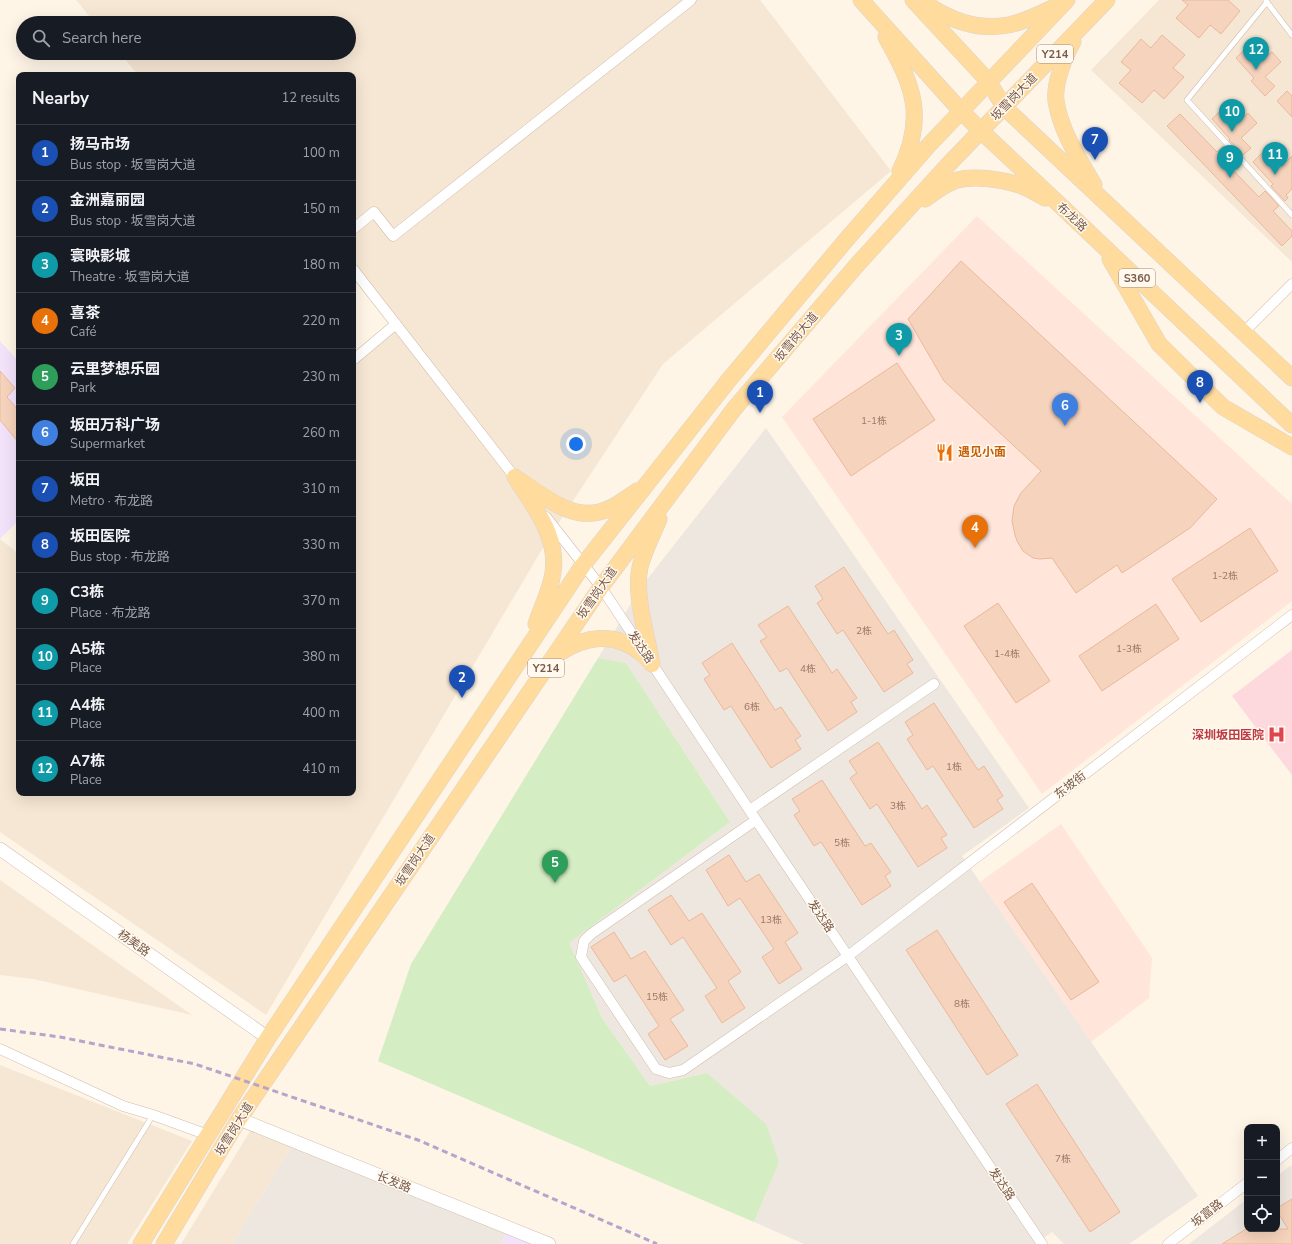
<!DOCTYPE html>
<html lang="en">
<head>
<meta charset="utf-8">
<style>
  :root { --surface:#171b24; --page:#242831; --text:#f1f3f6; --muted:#9ea1a6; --line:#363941; --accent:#b45309 }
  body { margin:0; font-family:"Nunito Sans","Noto Sans SC",sans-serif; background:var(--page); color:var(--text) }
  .controls { position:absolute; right:12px; bottom:12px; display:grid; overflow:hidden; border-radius:8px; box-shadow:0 4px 16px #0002 }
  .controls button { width:36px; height:36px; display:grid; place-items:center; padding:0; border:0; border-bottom:1px solid var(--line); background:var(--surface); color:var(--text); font:20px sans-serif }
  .you { position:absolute; left:576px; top:444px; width:14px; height:14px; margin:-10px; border:3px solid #fff; border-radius:50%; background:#1a73e8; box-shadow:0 0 0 6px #1a73e833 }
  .badge { display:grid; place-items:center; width:26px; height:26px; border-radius:50%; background:var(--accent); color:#fff; font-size:13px; font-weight:700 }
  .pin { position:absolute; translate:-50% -33px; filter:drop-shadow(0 1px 2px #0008) }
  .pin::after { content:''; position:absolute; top:21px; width:14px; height:12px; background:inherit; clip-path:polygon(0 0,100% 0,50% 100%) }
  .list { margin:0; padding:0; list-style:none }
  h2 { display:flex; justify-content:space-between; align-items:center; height:52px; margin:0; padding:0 16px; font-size:17px }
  h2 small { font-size:13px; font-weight:400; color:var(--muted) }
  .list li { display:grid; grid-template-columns:26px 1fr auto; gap:12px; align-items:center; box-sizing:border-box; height:56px; padding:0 16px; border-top:1px solid var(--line) }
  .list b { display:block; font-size:15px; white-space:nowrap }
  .list p { margin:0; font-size:13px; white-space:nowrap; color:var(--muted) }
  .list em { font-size:13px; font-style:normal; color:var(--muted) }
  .icon { flex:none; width:22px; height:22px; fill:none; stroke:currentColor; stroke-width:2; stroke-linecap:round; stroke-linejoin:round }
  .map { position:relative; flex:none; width:1292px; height:1244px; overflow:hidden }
  .search { position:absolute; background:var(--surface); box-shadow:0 4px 16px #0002; left:16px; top:16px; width:340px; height:44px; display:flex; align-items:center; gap:10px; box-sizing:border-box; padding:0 14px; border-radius:22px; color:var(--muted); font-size:15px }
  .panel { position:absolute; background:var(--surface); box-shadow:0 4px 16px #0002; left:16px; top:72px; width:340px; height:724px; border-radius:8px }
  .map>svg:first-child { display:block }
  .residential { fill:#f6e7d4 }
  .commercial { fill:#ffe5da }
  .industrial { fill:#eee7e0 }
  .education { fill:#f2e3fb }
  .medical { fill:#fdd9dd }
  .green { fill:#d4edc3 }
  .building { fill:#f6d3bc; stroke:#eab99b }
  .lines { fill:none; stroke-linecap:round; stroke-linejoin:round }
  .service-casing { stroke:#d1bcab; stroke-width:6 }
  .minor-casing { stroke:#d1bcab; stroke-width:11 }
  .tertiary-casing { stroke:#d1bcab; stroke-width:14 }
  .primary-casing { stroke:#dcd4cf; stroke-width:17 }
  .service { stroke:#fff; stroke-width:5 }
  .minor { stroke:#fff; stroke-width:10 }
  .tertiary { stroke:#fff; stroke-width:13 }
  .primary { stroke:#ffdb9d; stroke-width:16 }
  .rail { stroke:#b8a3ca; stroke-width:3; stroke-dasharray:6 4; stroke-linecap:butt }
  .labels { text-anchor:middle; stroke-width:3; stroke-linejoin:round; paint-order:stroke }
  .number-label { font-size:10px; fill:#997865 }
  .shield { fill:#fff9ef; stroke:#a28a7a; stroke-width:1 }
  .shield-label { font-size:11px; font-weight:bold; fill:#7a5a48 }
  .street-label { font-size:12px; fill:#7a5a48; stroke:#fff9ef }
  .food-label { font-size:12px; font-weight:bold; fill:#c56008; stroke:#fff9ef; text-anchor:start }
  .health-label { font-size:12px; font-weight:bold; fill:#be3a42; stroke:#fff9ef; text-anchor:end }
</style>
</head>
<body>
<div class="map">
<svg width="1292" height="1244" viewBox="0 0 1292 1244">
  <rect width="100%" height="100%" fill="#fef5e7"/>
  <path class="residential" d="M76,0H760L891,171L663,364L550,536L266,1015L0,832V539L19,554V793H353V358L395,324L353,264V75H138L120,53H349V23H95Z
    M1159,0H1292V262L1091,70Z
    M0,880L192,1015L33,979L0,975Z
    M0,1065L192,1141L127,1244H0Z
    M252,1128L293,1144L232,1244H181Z"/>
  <path class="commercial" d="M977,216L1292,504V601L1042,794L782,417Z
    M1061,824L1152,958L1149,998L1091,1042L980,882Z"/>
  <path class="industrial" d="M766,428L1029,808L962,856L1198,1196L1129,1244H1064L1052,1232L1035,1244H804L754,1222L779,1162L707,1073L650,1086L602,1018L568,943L730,822L626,663L598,658L641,587Z
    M293,1144L507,1232L501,1244H232Z
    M1291,1165L1292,1167V1244H1189L1247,1199V1229H1277V1176Z"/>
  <path class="education" d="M0,341L19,362V520L0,539Z
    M507,1232L536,1244H501Z"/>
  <path class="medical" d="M1292,650V775L1232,696Z"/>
  <path class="green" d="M598,658L626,663L730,822L569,943L602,1018L650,1086L707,1073L766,1124L779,1162L754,1222L378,1061L411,964Z"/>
  <path class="building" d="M1182,0H1228L1240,11L1221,34L1210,25L1199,38L1176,18L1188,5Z
    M1162,35L1185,55L1173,68L1184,77L1164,99L1154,90L1142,103L1119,83L1131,70L1121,62L1141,39L1151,48Z
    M1246,48L1258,61L1265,55L1267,56L1272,52L1281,62L1265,77L1275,86L1265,96L1251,81L1254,78L1236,58Z
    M1287,91L1292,96V117L1277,101Z
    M1222,109L1235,123L1241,116L1243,118L1248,113L1257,123L1241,138L1251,148L1243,155L1229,140L1230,139L1212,119Z
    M1180,114L1217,152L1223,146L1237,161L1230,167L1259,197L1265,191L1279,206L1273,211L1292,231V236L1282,246L1167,126Z
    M1263,152L1278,167L1284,161L1286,162L1292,156V189L1286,195L1288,198L1285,201L1271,186L1273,184L1253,162Z
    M961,261L1217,499L1190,528L1122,573L1117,565L1076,593L1052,558L1040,559L1033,558L1023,551L1017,541L1015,535L1012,521L1014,506L1021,493L1041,471L944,381L908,319Z
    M897,363L935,420L851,476L813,419Z
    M0,371L15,388L7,397L19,411V443L0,420Z
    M1250,528L1278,571L1201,622L1172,579Z
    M844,567L888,634L894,630L913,660L907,664L913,673L884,692L843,630L837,634L817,603L823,599L815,586Z
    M998,603L1050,681L1016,703L964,626Z
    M1156,604L1179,639L1102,691L1079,656Z
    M788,606L832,673L837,669L857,698L851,702L857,712L828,731L787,668L780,672L760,641L767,637L758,625Z
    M732,643L775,710L781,707L801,736L795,740L801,749L771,768L731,706L724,710L704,679L710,675L702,663Z
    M934,703L978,770L984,766L1003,796L997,800L1003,809L974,828L933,766L927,770L907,739L913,735L905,722Z
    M878,742L922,809L927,805L947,835L941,838L947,848L918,867L877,804L870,809L850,778L857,773L849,761Z
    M822,780L865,846L871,843L891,872L885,876L891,886L862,905L821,842L814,846L794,815L800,811L792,799Z
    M729,855L746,882L759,874L798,933L785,942L802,969L779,984L762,957L774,949L740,898L728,906L706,870Z
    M1032,883L1099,982L1071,1000L1004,902Z
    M671,895L689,921L702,913L741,972L728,981L745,1008L722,1023L705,996L717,988L683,937L671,945L648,910Z
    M937,930L1018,1055L987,1075L906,950Z
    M614,932L631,959L645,951L684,1010L670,1019L688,1046L665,1060L648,1034L659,1026L626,975L614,982L591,947Z
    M1037,1084L1120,1212L1090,1232L1006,1104Z
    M1292,1199V1244H1222L1246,1229H1288L1277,1211V1208Z"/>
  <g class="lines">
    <defs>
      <path id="service" d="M1266,1L1292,35
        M1267,2L1187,100L1292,215
        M73,1244L153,1115"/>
      <path id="minor" d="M353,229L374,212L393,236L691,0
        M353,269L517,480
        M1244,332L1292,284
        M353,360L396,324
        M546,517L601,587L756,820L1042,1244
        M750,810L934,684
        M756,820L591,934L584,941L581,957L656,1069L669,1073L683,1070L848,956L1292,615
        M0,1049L123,1106L153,1115L208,1135
        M1277,1160L1292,1148
        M1168,1244L1247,1183"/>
      <path id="tertiary" d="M0,849L268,1038
        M239,1119L549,1244"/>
      <path id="primary" d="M861,0L961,111L981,131L1062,207L1292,425
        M913,0L989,82L1004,107L1292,378
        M922,1C947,19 977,31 1008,25C1025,22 1041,13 1057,6
        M886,37C914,87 926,117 900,171
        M1073,42C1064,57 1054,84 1056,101C1061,132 1079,159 1094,185
        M925,199C933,193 944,185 954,181C972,175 1001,179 1019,185C1028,188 1036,193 1045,198
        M1110,259L1159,344L1223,407L1292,447
        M515,477C534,507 561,539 552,578C549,593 541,609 536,624
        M519,480C545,497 575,524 608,509C618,505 628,497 637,491
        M558,654C584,636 615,631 641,653C645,656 649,660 652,664
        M652,664C647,636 634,595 640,567C644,551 653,534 659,519
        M141,1244L268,1038L583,565L728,381L846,240L928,146L1067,0
        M164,1244L239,1119L582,615L601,587L734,409L856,266L947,166L1107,0"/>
    </defs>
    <use href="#service" class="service-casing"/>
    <use href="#minor" class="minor-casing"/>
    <use href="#tertiary" class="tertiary-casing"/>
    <use href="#primary" class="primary-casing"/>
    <use href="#service" class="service"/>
    <use href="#minor" class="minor"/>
    <use href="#tertiary" class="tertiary"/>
    <use href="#primary" class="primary"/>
    <path class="rail" d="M0,1029L60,1037L195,1064L418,1140L657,1244"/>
  </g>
  <defs>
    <symbol id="restaurant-bare" viewBox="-9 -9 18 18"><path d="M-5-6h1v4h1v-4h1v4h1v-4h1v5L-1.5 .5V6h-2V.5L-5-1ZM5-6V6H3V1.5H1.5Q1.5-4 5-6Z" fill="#e8710a" stroke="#fff9ef" stroke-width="2.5" paint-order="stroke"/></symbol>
    <symbol id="hospital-bare" viewBox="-9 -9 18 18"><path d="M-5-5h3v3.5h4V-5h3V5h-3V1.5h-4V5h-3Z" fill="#e0444e" stroke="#fff9ef" stroke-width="2.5" paint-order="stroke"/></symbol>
  </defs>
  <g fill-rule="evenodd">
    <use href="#restaurant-bare" x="932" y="440" width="25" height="25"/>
    <use href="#hospital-bare" x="1264" y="722" width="25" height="25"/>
  </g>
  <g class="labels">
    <g class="number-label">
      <text x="874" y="424">1-1栋</text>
      <text x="1225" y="579">1-2栋</text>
      <text x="864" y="634">2栋</text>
      <text x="1129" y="652">1-3栋</text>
      <text x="1007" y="657">1-4栋</text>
      <text x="808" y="672">4栋</text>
      <text x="752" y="710">6栋</text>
      <text x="954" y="770">1栋</text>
      <text x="898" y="809">3栋</text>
      <text x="842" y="846">5栋</text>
      <text x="771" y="923">13栋</text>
      <text x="657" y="1000">15栋</text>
      <text x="962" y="1007">8栋</text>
      <text x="1063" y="1162">7栋</text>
    </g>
    <g class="shield">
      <rect x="1037" y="45" width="36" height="18" rx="3"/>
      <rect x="1119" y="269" width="36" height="18" rx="3"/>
      <rect x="528" y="659" width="36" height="18" rx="3"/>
    </g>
    <g class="shield-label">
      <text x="1055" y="58">Y214</text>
      <text x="1137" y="282">S360</text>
      <text x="546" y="672">Y214</text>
    </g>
    <g class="street-label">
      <text transform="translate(1014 97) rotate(-46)" y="4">坂雪岗大道</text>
      <text transform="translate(1072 217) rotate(43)" y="4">布龙路</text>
      <text transform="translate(796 337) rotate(-50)" y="4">坂雪岗大道</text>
      <text transform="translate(597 593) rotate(-55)" y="4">坂雪岗大道</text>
      <text transform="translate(641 647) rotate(56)" y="4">发达路</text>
      <text transform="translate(1070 785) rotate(-38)" y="4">东坡街</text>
      <text transform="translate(415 860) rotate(-56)" y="4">坂雪岗大道</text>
      <text transform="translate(821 916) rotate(56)" y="4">发达路</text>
      <text transform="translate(134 943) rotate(35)" y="4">杨美路</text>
      <text transform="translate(234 1129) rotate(-58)" y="4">坂雪岗大道</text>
      <text transform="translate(394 1182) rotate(22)" y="4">长发路</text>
      <text transform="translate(1002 1184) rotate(56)" y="4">发达路</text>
      <text transform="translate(1207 1213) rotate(-38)" y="4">坂富路</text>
    </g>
    <g class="food-label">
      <text x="958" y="456">遇见小面</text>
    </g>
    <g class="health-label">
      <text x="1264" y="739">深圳坂田医院</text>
    </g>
  </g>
</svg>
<div class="controls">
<button>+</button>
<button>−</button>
<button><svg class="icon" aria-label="locate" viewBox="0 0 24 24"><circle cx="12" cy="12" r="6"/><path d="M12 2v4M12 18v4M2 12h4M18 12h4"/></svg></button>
</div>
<div class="you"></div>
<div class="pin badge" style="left:760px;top:413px;background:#1a4fb4">1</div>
<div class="pin badge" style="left:462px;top:698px;background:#1a4fb4">2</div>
<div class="pin badge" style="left:899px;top:356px;background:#0f9aa8">3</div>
<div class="pin badge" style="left:975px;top:548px;background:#e8710a">4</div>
<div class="pin badge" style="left:555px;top:883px;background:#2e9e5b">5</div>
<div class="pin badge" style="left:1065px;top:426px;background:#3f7fe0">6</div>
<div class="pin badge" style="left:1095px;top:160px;background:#1a4fb4">7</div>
<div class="pin badge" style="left:1200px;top:403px;background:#1a4fb4">8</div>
<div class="pin badge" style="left:1230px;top:178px;background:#0f9aa8">9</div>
<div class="pin badge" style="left:1232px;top:132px;background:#0f9aa8">10</div>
<div class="pin badge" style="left:1275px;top:175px;background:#0f9aa8">11</div>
<div class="pin badge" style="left:1256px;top:70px;background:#0f9aa8">12</div>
<div class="search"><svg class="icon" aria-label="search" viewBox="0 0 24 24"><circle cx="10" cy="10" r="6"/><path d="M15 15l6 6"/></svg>Search here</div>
<section class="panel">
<h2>Nearby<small>12 results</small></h2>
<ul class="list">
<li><span class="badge" style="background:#1a4fb4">1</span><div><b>扬马市场</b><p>Bus stop · 坂雪岗大道</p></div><em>100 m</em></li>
<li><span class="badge" style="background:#1a4fb4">2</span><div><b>金洲嘉丽园</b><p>Bus stop · 坂雪岗大道</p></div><em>150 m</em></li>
<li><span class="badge" style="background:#0f9aa8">3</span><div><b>寰映影城</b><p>Theatre · 坂雪岗大道</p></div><em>180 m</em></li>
<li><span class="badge" style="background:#e8710a">4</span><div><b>喜茶</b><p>Café</p></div><em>220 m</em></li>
<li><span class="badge" style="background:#2e9e5b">5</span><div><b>云里梦想乐园</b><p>Park</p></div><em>230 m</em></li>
<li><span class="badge" style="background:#3f7fe0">6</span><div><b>坂田万科广场</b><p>Supermarket</p></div><em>260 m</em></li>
<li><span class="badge" style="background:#1a4fb4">7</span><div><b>坂田</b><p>Metro · 布龙路</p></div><em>310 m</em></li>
<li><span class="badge" style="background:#1a4fb4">8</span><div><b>坂田医院</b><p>Bus stop · 布龙路</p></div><em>330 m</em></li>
<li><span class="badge" style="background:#0f9aa8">9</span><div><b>C3栋</b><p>Place · 布龙路</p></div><em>370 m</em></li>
<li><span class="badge" style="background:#0f9aa8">10</span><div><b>A5栋</b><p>Place</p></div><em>380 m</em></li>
<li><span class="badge" style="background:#0f9aa8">11</span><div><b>A4栋</b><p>Place</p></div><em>400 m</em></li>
<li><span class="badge" style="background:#0f9aa8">12</span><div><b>A7栋</b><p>Place</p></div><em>410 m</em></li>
</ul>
</section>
</div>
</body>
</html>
